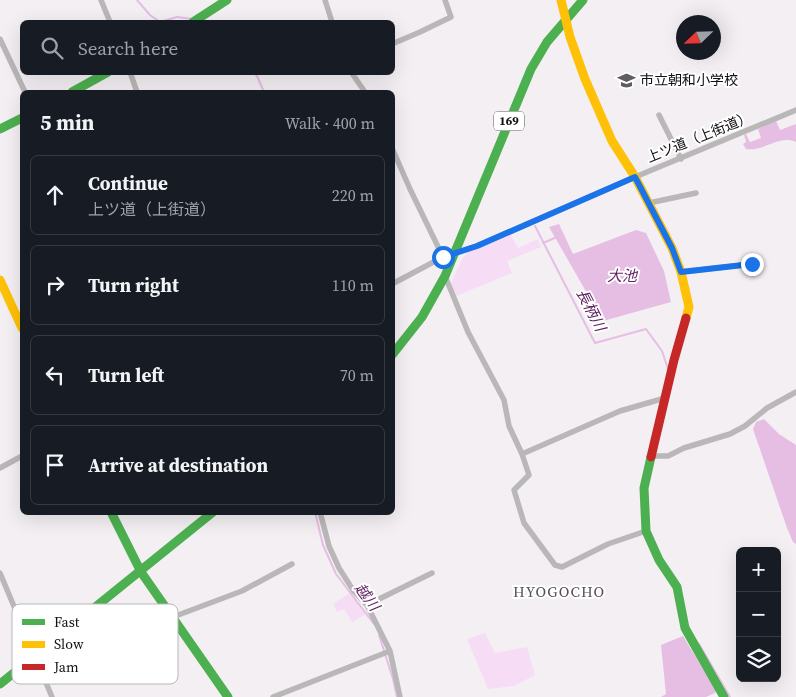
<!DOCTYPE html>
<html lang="en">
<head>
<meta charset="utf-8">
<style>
  :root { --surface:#171b24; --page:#20242c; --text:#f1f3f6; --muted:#9ea1a6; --line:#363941 }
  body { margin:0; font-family:"Source Serif 4","Noto Sans JP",serif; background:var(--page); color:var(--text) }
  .controls { position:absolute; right:15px; bottom:15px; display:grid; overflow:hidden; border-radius:8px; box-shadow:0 5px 20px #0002 }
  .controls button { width:45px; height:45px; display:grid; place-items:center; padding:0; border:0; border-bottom:1px solid var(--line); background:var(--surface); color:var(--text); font:25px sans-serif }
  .compass { position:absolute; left:676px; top:15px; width:45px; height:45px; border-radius:50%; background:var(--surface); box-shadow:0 5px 20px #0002; rotate:247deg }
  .stop { position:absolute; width:15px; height:15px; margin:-11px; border:4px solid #1a73e8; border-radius:50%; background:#fff }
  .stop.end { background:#1a73e8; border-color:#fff; box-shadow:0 1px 5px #0008 }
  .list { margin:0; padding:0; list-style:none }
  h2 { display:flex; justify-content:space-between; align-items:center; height:65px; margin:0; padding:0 20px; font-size:21px }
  h2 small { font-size:16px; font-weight:400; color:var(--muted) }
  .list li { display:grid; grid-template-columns:32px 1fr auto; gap:15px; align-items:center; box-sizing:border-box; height:80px; margin:0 10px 10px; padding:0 10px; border:1px solid var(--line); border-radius:8px }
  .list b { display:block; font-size:19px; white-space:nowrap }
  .list p { margin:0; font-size:16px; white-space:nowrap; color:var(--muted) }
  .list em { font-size:16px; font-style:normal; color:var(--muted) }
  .icon { flex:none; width:28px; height:28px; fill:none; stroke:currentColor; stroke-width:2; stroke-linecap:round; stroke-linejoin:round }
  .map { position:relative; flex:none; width:796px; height:697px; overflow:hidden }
  .search { position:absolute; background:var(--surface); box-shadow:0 5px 20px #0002; left:20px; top:20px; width:375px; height:55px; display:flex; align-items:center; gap:12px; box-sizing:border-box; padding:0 18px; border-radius:8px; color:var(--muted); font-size:19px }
  .panel { position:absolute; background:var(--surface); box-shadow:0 5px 20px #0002; left:20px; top:90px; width:375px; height:425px; border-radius:8px }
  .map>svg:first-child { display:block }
  .green { fill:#f6ddf5 }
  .water { fill:#e6bee4 }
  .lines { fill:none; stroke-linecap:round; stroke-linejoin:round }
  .stream { stroke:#e6bee4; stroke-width:2 }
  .street { stroke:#b9b7b8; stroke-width:5.5 }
  .fast { stroke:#4caf50; stroke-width:9 }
  .slow { stroke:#ffc107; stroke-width:9 }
  .jam { stroke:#c62828; stroke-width:9 }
  .route { stroke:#1a73e8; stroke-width:6 }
  .labels { text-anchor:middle; stroke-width:4; stroke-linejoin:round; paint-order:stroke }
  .shield { fill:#fff; stroke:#585758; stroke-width:1 }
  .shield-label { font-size:12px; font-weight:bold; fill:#110f11 }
  .poi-label { font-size:14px; fill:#110f11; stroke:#fff; text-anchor:start }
  .street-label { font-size:14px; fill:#110f11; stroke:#fff }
  .water-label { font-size:15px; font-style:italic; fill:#5f1f5f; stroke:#fff }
  .neighbourhood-label { font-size:15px; letter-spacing:1px; fill:#575157; stroke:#fff }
  .key { fill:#fff; stroke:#b8b7b8; stroke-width:1 }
  .key-label { font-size:14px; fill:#110f11 }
</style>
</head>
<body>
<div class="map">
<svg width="796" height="697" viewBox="0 0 796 697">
  <rect width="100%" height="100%" fill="#f3eff3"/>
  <path class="green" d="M510,234L518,248L538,239L541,247L507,261L512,273L456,296L451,283L462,259L468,252Z
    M350,593L366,614L352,622L344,609L337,612L333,604Z
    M485,633L495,653L527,647L535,675L514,686L488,689L467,639Z"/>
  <path class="water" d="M776,121L780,130L796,124V142C780,134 763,152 746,149L743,144L746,142L744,135L746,134L750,142L761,138L758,129Z
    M559,224L573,254L636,230L646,233L664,271L671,302L603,321L549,227Z
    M764,419L779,434L796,445V544L793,542L787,528L753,429L756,422Z
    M683,636L716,690L715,693L706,697H661L666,694L661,645Z"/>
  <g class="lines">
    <path class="stream" d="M137,0L150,15L160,22L177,17L192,19
      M253,72L257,76L264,92
      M535,226L595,343L646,329L662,351L668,369
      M543,243L557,237
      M315,512L323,545L336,574L374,624
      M379,635L393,679L397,697
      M699,644L730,697"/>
    <path class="street" d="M101,0L110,22
      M325,0L332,22
      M0,39L25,92
      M392,44L420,32L451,17L445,0
      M130,72L137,92
      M351,72L365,92
      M659,115L681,159
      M392,148L410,189L443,257
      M649,203L696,193
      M681,272L752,264
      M445,276L468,332L504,400L509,426L522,454L529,475L514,490L524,523L555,565L562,567L608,544L646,531
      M392,284L443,257L477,246L635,177L796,110
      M522,454L620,411L665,398
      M651,456H668L684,448L730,434L745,426L767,408L796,392
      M0,468L22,456
      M320,512L329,546L339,568L353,590L367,605L390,651L400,697
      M0,573L52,697
      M367,605L432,573
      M42,673L141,629L242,591L292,564
      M273,697L390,651"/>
    <path class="fast" d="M193,22L227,0
      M72,92L108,72
      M0,129L22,118
      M392,355L422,317L445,276L531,69L547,42L583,0
      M651,457L644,488L646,531L659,560L677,587L685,628L724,697
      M111,512L141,572
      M141,572L228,697
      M0,684L213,512"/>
    <path class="slow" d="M561,0L570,37L585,79L612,141L635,177L672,248L681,272L689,307L686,318
      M0,280L22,328"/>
    <path class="jam" d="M651,457L674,360L686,318"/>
  </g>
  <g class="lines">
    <path class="route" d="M443,257L477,246L635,177L672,248L681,272L752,264"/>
  </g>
  <defs>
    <symbol id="school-bare" viewBox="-9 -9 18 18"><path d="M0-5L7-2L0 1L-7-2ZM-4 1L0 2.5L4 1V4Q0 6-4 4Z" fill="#605d60" stroke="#fff" stroke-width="2.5" paint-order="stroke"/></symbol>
  </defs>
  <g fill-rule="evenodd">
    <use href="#school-bare" x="614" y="68" width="25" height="25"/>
  </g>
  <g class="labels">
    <rect class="shield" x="494" y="111.5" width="30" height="19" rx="4"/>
    <g class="shield-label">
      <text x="509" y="125">169</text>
    </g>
    <g class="poi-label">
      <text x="640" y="85">市立朝和小学校</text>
    </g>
    <g class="street-label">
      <text transform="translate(699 137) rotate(-22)" y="5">上ツ道（上街道）</text>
    </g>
    <g class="water-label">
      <text x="622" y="281">大池</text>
      <text transform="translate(591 310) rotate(63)" y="5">長柄川</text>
      <text transform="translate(367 597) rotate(53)" y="5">越川</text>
    </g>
    <g class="neighbourhood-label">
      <text x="559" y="597">HYOGOCHO</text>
    </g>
  </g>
  <rect x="12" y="604" width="166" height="80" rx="8" class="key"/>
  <rect x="22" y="619" width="23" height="6" fill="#4caf50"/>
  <rect x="22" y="641" width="23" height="7" fill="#ffc107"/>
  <rect x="22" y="664" width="23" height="6" fill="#c62828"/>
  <g class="key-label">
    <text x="54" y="627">Fast</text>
    <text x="54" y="649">Slow</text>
    <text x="54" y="672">Jam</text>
  </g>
</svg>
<div class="controls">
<button>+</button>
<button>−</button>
<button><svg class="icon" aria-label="layers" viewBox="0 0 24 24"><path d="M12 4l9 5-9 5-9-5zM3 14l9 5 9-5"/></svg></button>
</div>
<svg class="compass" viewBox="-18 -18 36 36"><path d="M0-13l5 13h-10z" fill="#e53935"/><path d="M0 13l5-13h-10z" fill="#9ea1a6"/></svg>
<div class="stop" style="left:443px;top:257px"></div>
<div class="stop end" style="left:752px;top:264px"></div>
<div class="search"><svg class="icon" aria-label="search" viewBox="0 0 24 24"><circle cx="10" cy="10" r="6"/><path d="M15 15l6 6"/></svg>Search here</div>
<section class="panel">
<h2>5 min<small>Walk · 400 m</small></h2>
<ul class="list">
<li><svg class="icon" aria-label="ahead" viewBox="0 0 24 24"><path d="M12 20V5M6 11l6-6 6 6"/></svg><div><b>Continue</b><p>上ツ道（上街道）</p></div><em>220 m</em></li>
<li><svg class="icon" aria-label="right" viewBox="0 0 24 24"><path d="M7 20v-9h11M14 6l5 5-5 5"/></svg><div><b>Turn right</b></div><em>110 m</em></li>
<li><svg class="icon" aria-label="left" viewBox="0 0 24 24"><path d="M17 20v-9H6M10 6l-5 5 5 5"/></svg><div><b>Turn left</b></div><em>70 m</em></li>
<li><svg class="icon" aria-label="arrive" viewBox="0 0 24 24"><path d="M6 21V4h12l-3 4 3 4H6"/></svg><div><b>Arrive at destination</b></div></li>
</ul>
</section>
</div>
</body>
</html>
